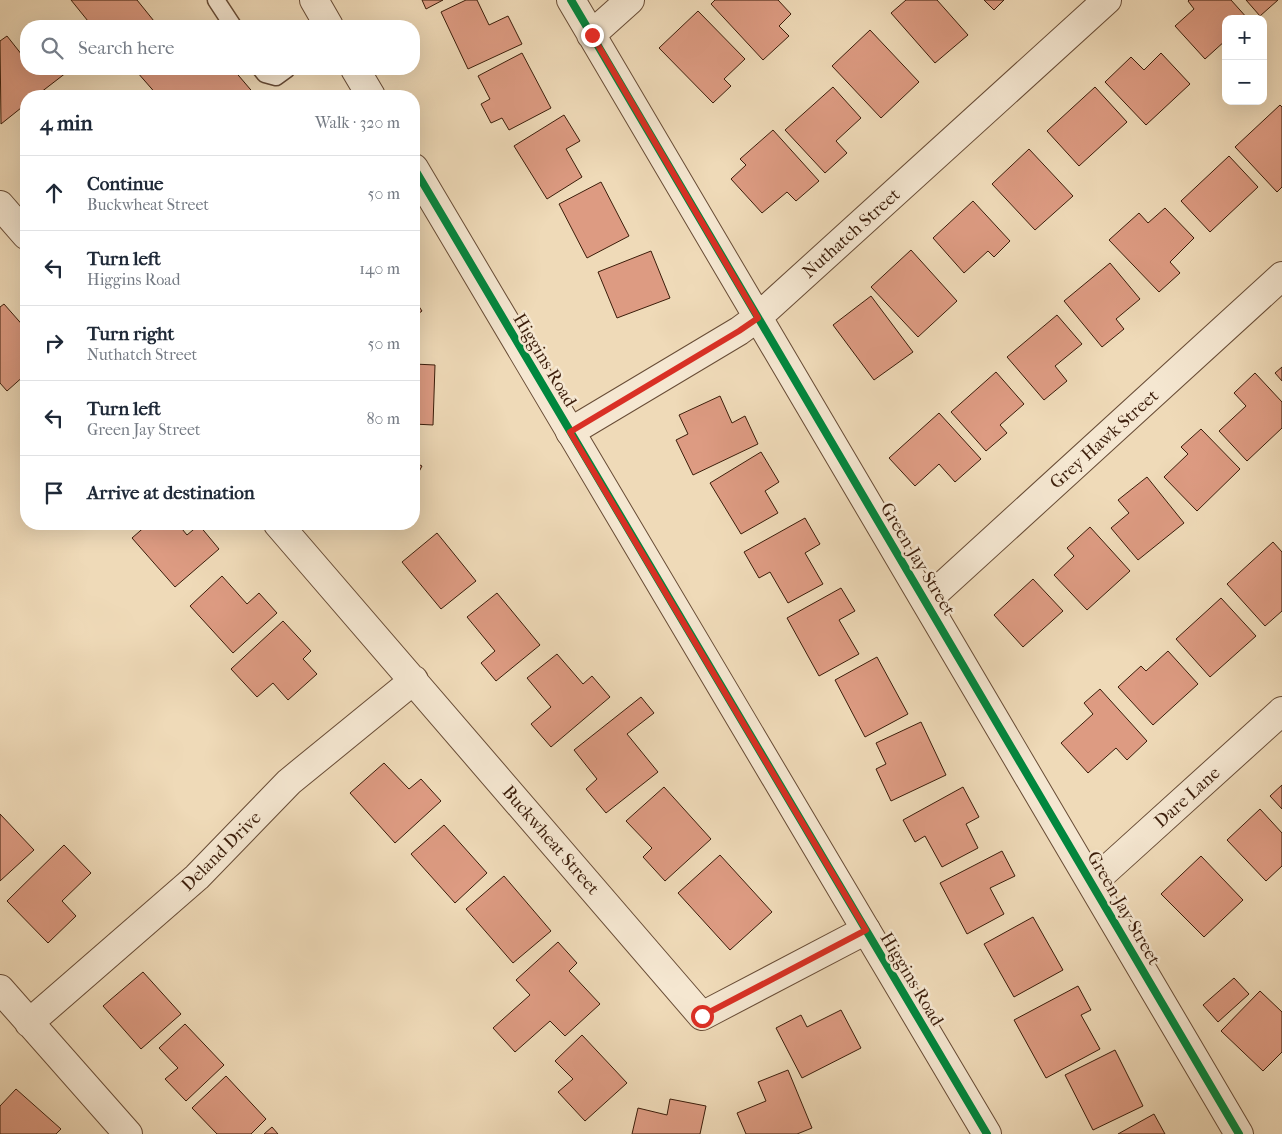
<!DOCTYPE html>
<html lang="en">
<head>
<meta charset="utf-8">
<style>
  :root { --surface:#fff; --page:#f6f6f7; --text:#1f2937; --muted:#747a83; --line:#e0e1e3 }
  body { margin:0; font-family:"IM FELL French Canon",serif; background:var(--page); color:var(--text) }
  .controls { position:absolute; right:15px; top:15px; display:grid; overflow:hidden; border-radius:10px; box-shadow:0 5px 20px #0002 }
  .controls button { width:45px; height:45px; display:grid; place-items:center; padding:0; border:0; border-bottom:1px solid var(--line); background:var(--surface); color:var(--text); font:25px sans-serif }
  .stop { position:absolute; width:15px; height:15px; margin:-11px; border:4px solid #d93025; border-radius:50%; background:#fff }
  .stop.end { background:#d93025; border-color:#fff; box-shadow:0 1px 5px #0008 }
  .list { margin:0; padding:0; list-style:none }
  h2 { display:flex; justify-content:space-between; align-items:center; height:65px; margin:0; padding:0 20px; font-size:21px }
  h2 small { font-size:16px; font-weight:400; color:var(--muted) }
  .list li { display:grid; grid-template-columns:32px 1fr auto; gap:15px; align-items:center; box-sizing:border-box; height:75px; padding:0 20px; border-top:1px solid var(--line) }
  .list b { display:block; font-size:19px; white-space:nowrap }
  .list p { margin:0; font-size:16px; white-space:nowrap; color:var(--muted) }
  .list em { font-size:16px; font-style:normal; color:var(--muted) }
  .icon { flex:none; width:28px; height:28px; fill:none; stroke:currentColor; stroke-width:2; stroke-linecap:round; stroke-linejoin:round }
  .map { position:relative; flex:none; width:1282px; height:1134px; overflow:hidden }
  .search { position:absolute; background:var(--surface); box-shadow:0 5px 20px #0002; left:20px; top:20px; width:400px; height:55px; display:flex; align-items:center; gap:12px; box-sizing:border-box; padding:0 18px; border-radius:20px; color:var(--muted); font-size:19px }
  .panel { position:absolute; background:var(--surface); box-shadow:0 5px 20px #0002; left:20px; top:90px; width:400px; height:440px; border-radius:20px }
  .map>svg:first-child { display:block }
  .building { fill:#dd9b82; stroke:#3b1d0a }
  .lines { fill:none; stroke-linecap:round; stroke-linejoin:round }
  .service-casing { stroke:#684c36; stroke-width:19 }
  .minor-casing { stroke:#684c36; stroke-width:30 }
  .tertiary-casing { stroke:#684c36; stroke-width:30 }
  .service { stroke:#f5e7d1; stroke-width:16 }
  .minor { stroke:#f5e7d1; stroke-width:28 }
  .tertiary { stroke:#f5e7d1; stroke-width:28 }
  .cycleway-casing { stroke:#f5e7d1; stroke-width:11 }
  .cycleway { stroke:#00873e; stroke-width:8 }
  .route { stroke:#d93025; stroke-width:6 }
  .labels { text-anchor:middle; stroke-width:5; stroke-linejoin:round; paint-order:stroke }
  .street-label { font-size:18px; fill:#3b1d0a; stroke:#f5e7d1 }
</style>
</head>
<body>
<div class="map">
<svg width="1282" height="1134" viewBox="0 0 1282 1134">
  <rect width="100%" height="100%" fill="#efdab8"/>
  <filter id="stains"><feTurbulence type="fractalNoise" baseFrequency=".004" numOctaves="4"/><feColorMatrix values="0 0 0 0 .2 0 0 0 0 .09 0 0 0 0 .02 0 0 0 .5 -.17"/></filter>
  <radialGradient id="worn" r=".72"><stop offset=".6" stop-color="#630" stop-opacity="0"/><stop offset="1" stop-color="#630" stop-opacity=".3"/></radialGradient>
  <path class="building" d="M71,0H137L158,26H92Z
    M422,0H443L426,9Z
    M466,0H477L489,25L508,16L522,44L468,69L441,12Z
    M715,0H778L791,14L779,26L789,36L763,60L711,4Z
    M906,0H937L968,35L935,63L891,13Z
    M984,0H1004L994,10Z
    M1189,0H1231L1248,19H1226V40L1205,59L1175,26L1194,9L1188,1Z
    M1246,0H1278L1260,16Z
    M698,11L745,59L724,79L731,86L713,103L659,48Z
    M870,30L919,82L881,118L832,66Z
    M7,36L26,60V69H71L36,96H26V104L1,124L0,41Z
    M522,53L551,108L509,130L502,118L491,123L481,104L490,99L478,76Z
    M1161,53L1190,84L1146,125L1105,82L1131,57L1144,70Z
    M141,69H233L256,96H158L137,72Z
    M833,87L861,118L836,141L847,153L825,173L785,130Z
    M1095,87L1127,122L1079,166L1047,131Z
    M1280,105L1282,107V187L1277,192L1235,147Z
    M564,115L580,141L566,149L582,177L547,199L514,146Z
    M773,130L819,181L796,201L787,192L762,213L731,179L746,165L740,159Z
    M1029,149L1073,196L1035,230L992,184Z
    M1229,156L1258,187L1210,232L1181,201Z
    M601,182L629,236L587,258L559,204Z
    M973,201L1010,241L994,257L988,251L964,273L933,238Z
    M1165,208L1194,238L1170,262L1180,273L1159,292L1109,240L1139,213L1148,223Z
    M911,250L957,301L918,337L871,287Z
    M651,251L670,298L617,318L598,272Z
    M1110,263L1140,299L1116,319L1124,329L1102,347L1064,301Z
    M871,296L913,352L874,380L833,325Z
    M414,299L422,311L414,317Z
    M4,304L26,329V374L7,391L0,383V307Z
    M1057,315L1082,344L1055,366L1067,381L1044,400L1007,357Z
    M414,364L435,365L433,425L414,424Z
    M1282,367V381L1275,373Z
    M996,372L1024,404L1000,425L1007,433L986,451L951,412Z
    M1255,373L1282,402V428L1247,461L1219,431L1246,406L1234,393Z
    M720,396L732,423L745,416L758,444L693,475L676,440L688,434L679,415Z
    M939,413L981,459L955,482L939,464L915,486L889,458Z
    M1201,429L1240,469L1197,511L1164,477L1188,454L1181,447Z
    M761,452L779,482L765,491L778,513L741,534L710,483Z
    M414,462L422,466L414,481Z
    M1147,477L1184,523L1138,560L1111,528L1129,513L1118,500Z
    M805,518L820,544L805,553L823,584L788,603L770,572L759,578L744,552Z
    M148,524H178L187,535L199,525L219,549L175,587L132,538Z
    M370,524H381L378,528Z
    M1090,527L1130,571L1087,610L1054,575L1074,556L1067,548Z
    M437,533L476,581L441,609L402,562Z
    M1273,542L1282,552V611L1265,626L1227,584Z
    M222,576L247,604L259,593L277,613L233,653L190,606Z
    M1033,579L1063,611L1023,647L994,615Z
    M841,588L855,611L839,620L859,654L819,676L787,618Z
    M497,593L540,645L496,681L481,663L495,651L467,617Z
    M1221,598L1256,636L1210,677L1176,639Z
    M283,621L311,651L303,659L317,674L288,700L273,683L257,697L231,669Z
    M1168,651L1198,684L1153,725L1118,687L1141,666L1146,671Z
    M557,654L583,684L592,676L610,697L551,747L531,724L551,707L527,678Z
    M877,657L908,714L865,737L835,680Z
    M1100,689L1147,741L1127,760L1116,748L1088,773L1061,743L1093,714L1084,703Z
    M641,697L654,713L627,734L658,772L606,813L586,789L597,779L574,750Z
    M921,722L946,775L891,801L876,769L886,764L876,743Z
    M384,763L409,789L421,779L441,801L395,843L350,793Z
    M1282,785V809L1270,796Z
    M664,787L711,839L665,881L643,857L652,848L626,821Z
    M963,787L979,817L966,824L978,848L942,867L925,836L915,842L903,820Z
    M1260,809L1282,833V866L1266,881L1227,840Z
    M0,814L34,850L0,881Z
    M444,825L487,873L455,903L411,854Z
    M64,845L91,873L62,901L76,916L48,943L7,901Z
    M1002,851L1015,876L990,888L1004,914L967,934L940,883Z
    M720,855L772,912L730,950L678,893Z
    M1201,856L1243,900L1204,937L1161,894Z
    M504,876L551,931L513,963L466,909Z
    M1033,917L1063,970L1014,997L984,944Z
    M558,942L577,963L569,971L600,1004L565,1036L550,1021L515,1052L493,1028L530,995L516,980Z
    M143,972L181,1014L141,1049L103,1006Z
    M1234,978L1249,994L1218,1022L1203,1005Z
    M1078,986L1091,1010L1081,1015L1100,1049L1046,1078L1014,1020Z
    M1260,991L1282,1012V1052L1263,1071L1221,1031Z
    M841,1010L861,1048L802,1078L776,1028L801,1015L807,1027Z
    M185,1024L224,1065L186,1101L165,1079L178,1068L159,1048Z
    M582,1035L627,1083L585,1121L558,1092L573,1079L555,1061Z
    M1115,1050L1143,1106L1093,1130L1065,1075Z
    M788,1070L812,1128L797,1134H746L737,1113L766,1101L758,1082Z
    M226,1076L266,1119L251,1134H217L192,1108Z
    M16,1089L61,1129L56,1134H0V1106Z
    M670,1099L706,1106L700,1134H632L638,1108L667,1115Z
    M1154,1114L1165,1134H1118Z
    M272,1127L278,1134H264Z"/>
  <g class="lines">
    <defs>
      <path id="service" d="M216,0L233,26
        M261,69L265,74L276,77L287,69"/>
      <path id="minor" d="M571,0L1239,1134
        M591,35L630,0
        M0,205L26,235
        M570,432L739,331L758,317L1107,0
        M278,524L702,1016L866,930
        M926,601L1282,276
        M1092,883L1282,711
        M0,989L128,1134
        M29,1023L197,877L289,782L414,680"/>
      <path id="tertiary" d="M314,0L329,26
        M355,69L371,96
        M414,168L987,1134"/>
    </defs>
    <use href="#service" class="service-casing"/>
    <use href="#minor" class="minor-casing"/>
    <use href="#tertiary" class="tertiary-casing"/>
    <use href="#service" class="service"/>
    <use href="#minor" class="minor"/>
    <use href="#tertiary" class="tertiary"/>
    <defs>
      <path id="cycleway" d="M571,0L1239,1134
        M414,168L987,1134"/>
    </defs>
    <use href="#cycleway" class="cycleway-casing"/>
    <use href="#cycleway" class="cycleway"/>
  </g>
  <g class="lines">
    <path class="route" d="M592,35L758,318L739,331L570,432L866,930L702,1016"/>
  </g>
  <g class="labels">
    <g class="street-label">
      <text transform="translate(851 233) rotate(-42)" y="6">Nuthatch Street</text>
      <text transform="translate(545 360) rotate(59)" y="6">Higgins Road</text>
      <text transform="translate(1104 439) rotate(-42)" y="6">Grey Hawk Street</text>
      <text transform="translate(918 559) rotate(59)" y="6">Green Jay Street</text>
      <text transform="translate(1187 797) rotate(-42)" y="6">Dare Lane</text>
      <text transform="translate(551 840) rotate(49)" y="6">Buckwheat Street</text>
      <text transform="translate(221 851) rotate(-45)" y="6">Deland Drive</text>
      <text transform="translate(1124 908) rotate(60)" y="6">Green Jay Street</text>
      <text transform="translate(912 979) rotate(59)" y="6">Higgins Road</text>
    </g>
  </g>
  <rect width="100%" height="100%" filter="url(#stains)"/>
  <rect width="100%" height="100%" fill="url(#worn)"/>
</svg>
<div class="controls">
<button>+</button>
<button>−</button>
</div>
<div class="stop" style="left:702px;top:1016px"></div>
<div class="stop end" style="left:592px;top:35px"></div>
<div class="search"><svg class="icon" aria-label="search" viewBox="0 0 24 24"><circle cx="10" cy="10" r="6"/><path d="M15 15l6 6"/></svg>Search here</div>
<section class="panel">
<h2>4 min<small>Walk · 320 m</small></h2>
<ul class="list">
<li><svg class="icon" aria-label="ahead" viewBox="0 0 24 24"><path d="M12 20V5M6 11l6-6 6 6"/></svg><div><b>Continue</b><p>Buckwheat Street</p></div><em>50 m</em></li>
<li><svg class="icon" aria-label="left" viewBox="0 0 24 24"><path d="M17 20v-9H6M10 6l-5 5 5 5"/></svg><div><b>Turn left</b><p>Higgins Road</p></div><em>140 m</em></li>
<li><svg class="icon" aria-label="right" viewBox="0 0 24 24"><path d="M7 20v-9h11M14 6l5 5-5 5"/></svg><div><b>Turn right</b><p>Nuthatch Street</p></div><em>50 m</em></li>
<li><svg class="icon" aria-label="left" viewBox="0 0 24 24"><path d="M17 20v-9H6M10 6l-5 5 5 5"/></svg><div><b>Turn left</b><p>Green Jay Street</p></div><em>80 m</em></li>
<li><svg class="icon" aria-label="arrive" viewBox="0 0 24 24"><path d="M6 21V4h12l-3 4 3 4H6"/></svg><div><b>Arrive at destination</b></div></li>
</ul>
</section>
</div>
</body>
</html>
